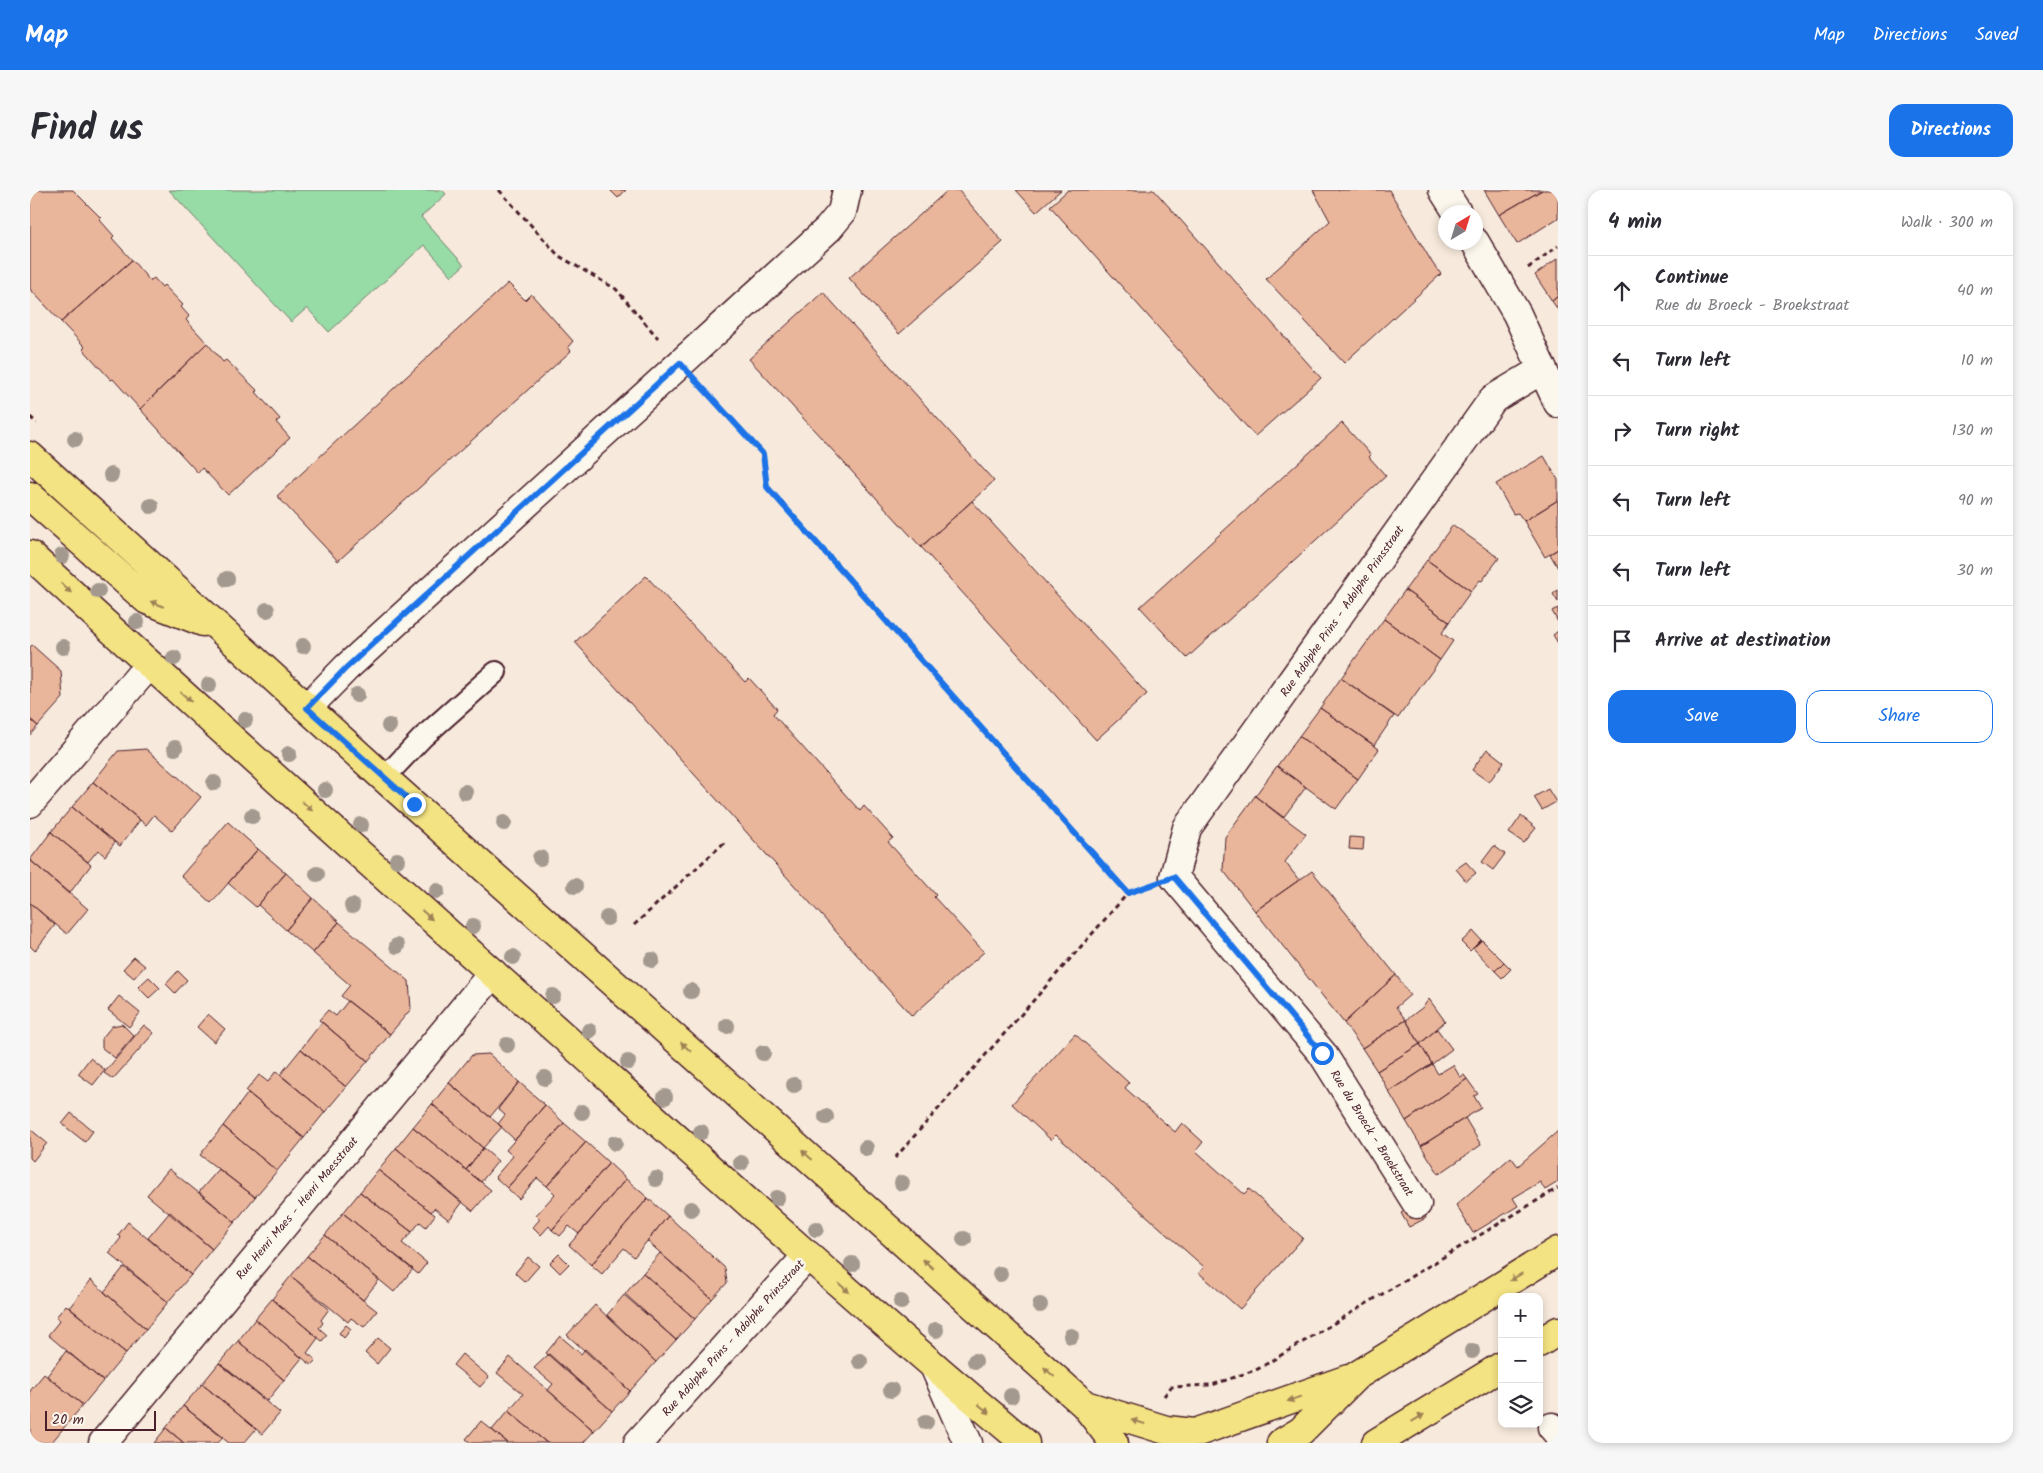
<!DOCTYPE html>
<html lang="en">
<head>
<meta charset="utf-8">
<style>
  :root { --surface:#fff; --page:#f7f7f7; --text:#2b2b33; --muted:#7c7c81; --line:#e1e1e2; --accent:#1a73e8 }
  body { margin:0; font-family:Kalam,sans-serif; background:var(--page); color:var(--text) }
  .controls { position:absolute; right:15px; bottom:15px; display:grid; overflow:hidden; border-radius:10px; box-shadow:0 2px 8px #0003 }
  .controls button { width:45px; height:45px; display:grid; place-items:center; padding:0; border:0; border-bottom:1px solid var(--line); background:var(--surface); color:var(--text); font:25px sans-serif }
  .compass { position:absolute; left:1408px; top:15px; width:45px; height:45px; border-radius:50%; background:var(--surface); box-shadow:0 2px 8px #0003; rotate:38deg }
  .scale { position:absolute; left:15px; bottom:12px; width:111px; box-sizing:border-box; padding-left:5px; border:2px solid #4a1f2b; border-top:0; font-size:14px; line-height:18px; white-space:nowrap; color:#4a1f2b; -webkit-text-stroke:4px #fbf7ec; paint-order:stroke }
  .stop { position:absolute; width:15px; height:15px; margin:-11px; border:4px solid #1a73e8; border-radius:50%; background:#fff }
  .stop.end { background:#1a73e8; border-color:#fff; box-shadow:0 1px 5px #0008 }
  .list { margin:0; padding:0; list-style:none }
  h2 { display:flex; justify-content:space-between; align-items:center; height:65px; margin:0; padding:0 20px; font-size:21px }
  h2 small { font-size:16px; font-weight:400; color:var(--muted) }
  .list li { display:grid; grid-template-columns:32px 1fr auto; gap:15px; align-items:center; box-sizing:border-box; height:70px; padding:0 20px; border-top:1px solid var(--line) }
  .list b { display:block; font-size:19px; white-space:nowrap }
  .list p { margin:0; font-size:16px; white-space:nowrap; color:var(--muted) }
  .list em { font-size:16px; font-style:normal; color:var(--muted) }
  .actions { display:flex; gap:10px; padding:15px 20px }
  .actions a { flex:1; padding:11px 0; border:1px solid var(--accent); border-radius:15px; text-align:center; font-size:18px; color:var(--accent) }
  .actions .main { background:var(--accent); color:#fff }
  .icon { flex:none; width:28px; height:28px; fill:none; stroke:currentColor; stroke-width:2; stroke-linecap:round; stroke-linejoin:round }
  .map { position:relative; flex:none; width:1528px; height:1253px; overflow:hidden; border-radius:15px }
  header { display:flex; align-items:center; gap:30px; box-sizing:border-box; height:70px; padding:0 25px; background:var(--accent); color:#fff }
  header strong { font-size:24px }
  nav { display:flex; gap:28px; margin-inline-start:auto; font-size:18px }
  .intro { display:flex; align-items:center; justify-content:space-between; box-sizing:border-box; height:120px; padding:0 30px }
  h1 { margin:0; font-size:35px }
  .button { padding:12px 22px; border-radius:15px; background:var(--accent); color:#fff; font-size:18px; font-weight:700 }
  main { display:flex; gap:30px; padding:0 30px }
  aside { flex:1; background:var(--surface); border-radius:15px; box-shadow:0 2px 8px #0003 }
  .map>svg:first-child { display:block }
  .green { fill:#97dba7; stroke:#707d69 }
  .building { fill:#e9b59b; stroke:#4a1f2b }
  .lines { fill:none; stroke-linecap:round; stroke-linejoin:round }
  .service-casing { stroke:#4a1f2b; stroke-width:24 }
  .minor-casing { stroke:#4a1f2b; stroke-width:31 }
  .tertiary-casing { stroke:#4a1f2b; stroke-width:31 }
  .primary-casing { stroke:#4a1f2b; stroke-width:31 }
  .path { stroke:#4a1f2b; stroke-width:3; stroke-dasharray:5 4; stroke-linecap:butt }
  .service { stroke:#fbf7ec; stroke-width:20 }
  .minor { stroke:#fbf7ec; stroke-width:28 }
  .tertiary { stroke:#fbf7ec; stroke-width:28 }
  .primary { stroke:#f4e382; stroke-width:28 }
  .tree { fill:#a4998f }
  .oneway { fill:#9f8156 }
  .route { stroke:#1a73e8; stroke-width:6 }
  .labels { text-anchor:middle; stroke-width:5; stroke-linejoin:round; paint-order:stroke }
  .street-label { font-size:12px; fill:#4a1f2b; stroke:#fbf7ec }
</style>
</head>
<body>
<header>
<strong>Map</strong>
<nav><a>Map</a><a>Directions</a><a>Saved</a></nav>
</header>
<div class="intro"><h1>Find us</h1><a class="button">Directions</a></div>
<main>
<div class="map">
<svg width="1528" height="1253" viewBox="0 0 1528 1253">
  <rect width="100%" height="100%" fill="#f7eadc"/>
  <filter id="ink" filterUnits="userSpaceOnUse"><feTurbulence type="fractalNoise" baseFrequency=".02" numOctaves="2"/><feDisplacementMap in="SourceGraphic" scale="10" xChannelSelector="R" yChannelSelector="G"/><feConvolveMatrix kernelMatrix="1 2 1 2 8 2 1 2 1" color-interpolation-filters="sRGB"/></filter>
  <g filter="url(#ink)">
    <path class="green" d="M139,0H412L416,4L391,27L434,75L422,86L394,55L299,142L277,118L261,132Z"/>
    <path class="building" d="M0,0H43L71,28L69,29L84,46L82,48L102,70L31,132L0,99Z
      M580,0H596L588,8Z
      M918,0H928L973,52L869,144L819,88Z
      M986,0H1031L1006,22Z
      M1038,0H1124L1291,188L1225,246L1020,16Z
      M1283,0H1359L1403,74L1411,84L1314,173L1236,89L1300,31Z
      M1454,0H1512L1469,25Z
      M1512,0H1528V28L1487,54L1469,25Z
      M1528,68V106L1522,111L1505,85Z
      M102,70L120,91L124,88L132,97L134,95L153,115L151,117L159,126L156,130L177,153L110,219L83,189L81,190L53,159L55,157L31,132Z
      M478,93L495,110L501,104L543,151L538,157L541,161L308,371L247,306Z
      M793,102L964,291L891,357L719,169Z
      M1528,106V120L1522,111Z
      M177,153L193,172L196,170L228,201L226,202L250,229L246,232L260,248L198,305L172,278L168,283L110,219Z
      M1312,233L1341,265L1339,267L1356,286L1157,468L1110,417Z
      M1514,266L1528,290V310L1494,331L1488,323L1483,324L1466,294Z
      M1528,310V359L1515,367L1494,331Z
      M942,311L1117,504L1066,550L891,357Z
      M1423,335L1469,368L1452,391L1450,390L1441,401L1397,370Z
      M1528,359V378L1520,364Z
      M1397,370L1441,401L1419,432L1375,400Z
      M616,386L715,492L719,488L747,519L743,524L830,621L834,616L863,648L858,652L906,705L904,707L954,762L882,826L545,452Z
      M1375,400L1419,432L1412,443L1423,451L1410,470L1354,429Z
      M1528,400V412L1523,404Z
      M1528,418V432L1522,421Z
      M1354,429L1410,470L1368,528L1311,488Z
      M1528,441V453L1523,445Z
      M2,455L31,481L33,508L8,536L0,529V457Z
      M1311,488L1364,526L1344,555L1290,518Z
      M1290,518L1349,559L1328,589L1269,546Z
      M0,529L8,536L0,545Z
      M1269,546L1328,589L1306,619L1247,576Z
      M116,559L171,607L142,641L124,625L116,635L63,592L88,561Z
      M1457,559L1474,572L1459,592L1442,580Z
      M1247,576L1276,597L1253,628L1225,606Z
      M63,592L110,630L90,656L42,617Z
      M1518,599L1526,612L1512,620L1504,607Z
      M1225,606L1276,644L1255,672L1269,690L1225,721L1193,680L1195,647Z
      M42,617L85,652L75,666L68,660L58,672L21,642Z
      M1491,626L1506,638L1494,653L1479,643Z
      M198,632L228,659L181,713L151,686Z
      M21,642L61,675L39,704L0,670Z
      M1320,647L1334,648L1333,660L1319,659Z
      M1464,656L1475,664L1463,680L1452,672Z
      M228,659L256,683L226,717L198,693Z
      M0,670L58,719L37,744L0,713Z
      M1436,672L1446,683L1436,691L1426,679Z
      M1282,681L1366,785L1314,833L1225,721Z
      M256,683L283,708L256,740L228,715Z
      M283,708L309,732L283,763L256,740Z
      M0,713L25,735L5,761L0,756Z
      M309,732L379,791L381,819L360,844L311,806L320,795L283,763Z
      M1443,741L1451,750L1440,761L1431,752Z
      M1452,750L1474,772L1465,781L1443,758Z
      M104,767L115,776L104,788L93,779Z
      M1474,772L1481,779L1472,788L1465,781Z
      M148,781L157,790L145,803L136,794Z
      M1366,785L1380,805L1366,817L1376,830L1332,858L1314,833Z
      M119,787L130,798L119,808L108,797Z
      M89,806L110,823L99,837L78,820Z
      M1399,809L1415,831L1390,854L1376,830L1393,817Z
      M318,811L360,844L338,871L289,830L298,820L306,826Z
      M178,824L195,839L184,852L167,837Z
      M1376,830L1390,854L1347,881L1332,858Z
      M292,832L338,871L316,897L271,859Z
      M92,834L104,846L85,868L72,858V848L82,836Z
      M114,835L124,843L83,889L74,883Z
      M1407,839L1422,859L1402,874L1390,854Z
      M1045,844L1099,893L1095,898L1145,942L1152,933L1173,952L1166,961L1214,1004L1219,999L1273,1048L1210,1119L1169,1083L1174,1077L1026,945L1021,950L982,914Z
      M1390,854L1402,874L1359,902L1347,881Z
      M271,859L316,897L295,922L250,885Z
      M459,864L489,892L460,927L419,893L442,865Z
      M60,868L75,880L63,895L48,884Z
      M1402,874L1408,884L1423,875L1430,887L1434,885L1437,889L1376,931L1359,902Z
      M246,881L295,922L274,948L216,901L229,885L238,892Z
      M1437,889L1448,904L1444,906L1451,918L1391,956L1376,931Z
      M489,892L515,915L485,950L468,934L475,925L468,919Z
      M419,893L472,937L453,958L402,914Z
      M218,903L274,948L247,981L193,936Z
      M402,914L453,958L436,980L383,937Z
      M515,915L534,933L477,998L465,987L483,966L476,960Z
      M41,923L63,941L55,952L32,934Z
      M1435,928L1451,955L1409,984L1391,956Z
      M534,933L556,952L517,996L507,988L489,1009L477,998Z
      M193,936L247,981L225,1007L170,965Z
      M383,937L461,1000L443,1021L366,958Z
      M0,939L17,953L3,971L0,968Z
      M1528,941V992L1515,1000L1510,992L1483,1008L1488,1016L1443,1043L1426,1015L1481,967L1488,976Z
      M556,952L579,973L522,1040L519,1036L511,1045L503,1037L510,1029L506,1025L525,1004L517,996Z
      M366,958L432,1013L419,1030L404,1018L401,1022L348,980Z
      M453,958L468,971L451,992L436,980Z
      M579,973L596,989L549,1044L539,1036L530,1046L522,1040Z
      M139,979L205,1032L182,1059L117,1005Z
      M189,979L225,1007L205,1032L169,1002Z
      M348,980L405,1025L396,1037L390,1032L382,1042L330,1002Z
      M596,989L618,1008L561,1075L539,1055Z
      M330,1002L382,1042L372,1053L397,1073L388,1084L313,1023Z
      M618,1008L638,1026L604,1067L594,1058L572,1084L561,1075Z
      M1388,1014L1396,1028L1379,1037L1371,1023Z
      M140,1022L182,1059L161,1085L118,1048Z
      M313,1023L383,1079L364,1102L295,1045Z
      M638,1026L695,1078L697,1093L682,1109L617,1051Z
      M98,1032L161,1085L138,1112L79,1063L91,1048L88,1045Z
      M295,1045L349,1090L333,1110L277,1066Z
      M630,1063L682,1109L665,1129L613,1083Z
      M529,1064L539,1074L530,1083L520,1073Z
      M277,1066L347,1121L334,1137L321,1128L318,1132L261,1086Z
      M498,1067L509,1076L495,1092L485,1083Z
      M94,1077L138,1112L116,1139L74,1102Z
      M613,1083L665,1129L646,1150L595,1104Z
      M261,1086L299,1119L291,1130L293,1133L289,1138L297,1145L292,1151L242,1109Z
      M61,1090L116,1139L96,1163L39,1118Z
      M594,1105L646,1150L626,1172L577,1125Z
      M242,1109L288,1148L277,1163L286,1170L281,1175L225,1129Z
      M36,1115L96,1163L73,1191L18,1145L30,1130L26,1127Z
      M565,1115L626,1172L600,1201L537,1145Z
      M225,1129L272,1168L254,1190L208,1151Z
      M316,1135L321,1139L314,1148L309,1143Z
      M530,1146L551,1164L555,1159L600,1201L582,1221L516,1163Z
      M348,1148L360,1158L347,1174L335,1163Z
      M208,1151L254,1190L237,1211L189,1173Z
      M36,1161L73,1191L53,1215L17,1186Z
      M432,1164L459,1187L450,1197L423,1175Z
      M519,1164L582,1221L564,1241L518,1200L523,1194L504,1178Z
      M480,1167L564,1241L553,1253H517L478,1221L493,1204L467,1183Z
      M189,1173L250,1223L232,1244L172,1194Z
      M14,1184L53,1215L21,1253H0V1201Z
      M172,1194L226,1239L214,1253H199L153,1216Z
      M153,1216L193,1247L188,1253H154L136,1238Z
      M478,1221L517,1253H478L462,1240Z
      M451,1231L462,1240L478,1253H441L436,1249Z
      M136,1238L154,1253H124Z"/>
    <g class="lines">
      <defs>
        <path id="service" d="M354,588L393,547L466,482"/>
        <path id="minor" d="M1413,0L1427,22
          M1445,52L1487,124L1528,213
          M277,518L316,478L798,39L812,22L817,0
          M0,613L119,475
          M1387,1014L1292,863L1144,687L1157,638L1463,209L1513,179
          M1522,1237L1528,1244
          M73,1253L463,783
          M608,1253L778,1065"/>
        <path id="tertiary" d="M904,1176L938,1253"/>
        <path id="primary" d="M0,266L354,588L1055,1215L1084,1253
          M0,306L117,410L173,432
          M0,365C176,527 354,686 532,845C685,983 837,1121 995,1253
          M1509,1153L1528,1141
          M1055,1215L1136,1240L1165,1243L1318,1189
          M1251,1253L1271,1241L1326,1186L1528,1061
          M1346,1253L1472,1176"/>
      </defs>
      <use href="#service" class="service-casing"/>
      <use href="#minor" class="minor-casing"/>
      <use href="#tertiary" class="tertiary-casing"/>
      <use href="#primary" class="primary-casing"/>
      <path class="path" d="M469,0L529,66L586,99L628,148
        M1498,78L1528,56
        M672,197L733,264L737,297L1098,703
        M0,227L7,233
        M604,735L696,651
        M865,968L1098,703L1113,698
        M1134,1206L1141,1197L1182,1195L1228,1179L1528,998"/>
      <use href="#service" class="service"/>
      <use href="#minor" class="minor"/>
      <use href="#tertiary" class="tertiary"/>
      <use href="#primary" class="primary"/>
    </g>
    <g class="tree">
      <circle cx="45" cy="249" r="8"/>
      <circle cx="81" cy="285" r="8"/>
      <circle cx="121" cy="316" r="8"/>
      <circle cx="32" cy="366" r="8"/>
      <circle cx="197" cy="389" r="8"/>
      <circle cx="68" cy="401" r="8"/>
      <circle cx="237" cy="420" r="8"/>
      <circle cx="107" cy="432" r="8"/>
      <circle cx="273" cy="456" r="8"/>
      <circle cx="33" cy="457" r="8"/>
      <circle cx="144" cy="468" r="8"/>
      <circle cx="179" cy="495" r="8"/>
      <circle cx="327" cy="505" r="8"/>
      <circle cx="215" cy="530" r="8"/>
      <circle cx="359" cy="536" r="8"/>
      <circle cx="145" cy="558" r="8"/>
      <circle cx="259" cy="564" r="8"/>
      <circle cx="184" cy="593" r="8"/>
      <circle cx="295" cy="600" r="8"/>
      <circle cx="435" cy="602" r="8"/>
      <circle cx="222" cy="626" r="8"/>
      <circle cx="474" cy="633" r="8"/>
      <circle cx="331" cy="635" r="8"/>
      <circle cx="510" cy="668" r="8"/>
      <circle cx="367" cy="670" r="8"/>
      <circle cx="287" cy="684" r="8"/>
      <circle cx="545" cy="696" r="8"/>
      <circle cx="407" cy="701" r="8"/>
      <circle cx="322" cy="716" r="8"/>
      <circle cx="577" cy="728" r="8"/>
      <circle cx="443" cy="736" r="8"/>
      <circle cx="367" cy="756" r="8"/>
      <circle cx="483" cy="767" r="8"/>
      <circle cx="622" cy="770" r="8"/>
      <circle cx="661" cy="801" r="8"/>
      <circle cx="523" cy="806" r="8"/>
      <circle cx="697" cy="836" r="8"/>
      <circle cx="559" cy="841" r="8"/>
      <circle cx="477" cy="855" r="8"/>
      <circle cx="733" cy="863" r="8"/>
      <circle cx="598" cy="872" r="8"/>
      <circle cx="515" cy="888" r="8"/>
      <circle cx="764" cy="895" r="8"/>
      <circle cx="635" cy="907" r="8"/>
      <circle cx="552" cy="922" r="8"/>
      <circle cx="796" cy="927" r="8"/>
      <circle cx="671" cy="942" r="8"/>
      <circle cx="585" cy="953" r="8"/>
      <circle cx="836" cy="958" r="8"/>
      <circle cx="711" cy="973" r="8"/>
      <circle cx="626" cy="989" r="8"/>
      <circle cx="872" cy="993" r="8"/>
      <circle cx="747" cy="1008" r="8"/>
      <circle cx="661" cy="1019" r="8"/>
      <circle cx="786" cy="1039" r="8"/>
      <circle cx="934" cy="1049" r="8"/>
      <circle cx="822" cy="1074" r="8"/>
      <circle cx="970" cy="1084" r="8"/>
      <circle cx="871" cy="1112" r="8"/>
      <circle cx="1010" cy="1115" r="8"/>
      <circle cx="906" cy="1140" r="8"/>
      <circle cx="1041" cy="1146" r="8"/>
      <circle cx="1442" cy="1161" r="8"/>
      <circle cx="830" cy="1171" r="8"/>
      <circle cx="945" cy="1171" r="8"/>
      <circle cx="861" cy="1200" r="8"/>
      <circle cx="981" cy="1206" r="8"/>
      <circle cx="896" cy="1232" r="8"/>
    </g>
    <defs><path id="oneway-solid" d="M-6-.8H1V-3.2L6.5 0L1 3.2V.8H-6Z" transform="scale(1.25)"/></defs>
    <g class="oneway">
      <use href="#oneway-solid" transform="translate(36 398) rotate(43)"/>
      <use href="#oneway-solid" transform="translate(127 414) rotate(-158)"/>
      <use href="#oneway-solid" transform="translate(156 507) rotate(42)"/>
      <use href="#oneway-solid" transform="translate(277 616) rotate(42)"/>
      <use href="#oneway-solid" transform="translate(397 725) rotate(42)"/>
      <use href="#oneway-solid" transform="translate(656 857) rotate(-138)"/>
      <use href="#oneway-solid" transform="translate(777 965) rotate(-138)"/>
      <use href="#oneway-solid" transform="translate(898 1074) rotate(-138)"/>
      <use href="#oneway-solid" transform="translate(1486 1087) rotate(149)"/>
      <use href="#oneway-solid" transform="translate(814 1098) rotate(41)"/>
      <use href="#oneway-solid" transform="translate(1019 1182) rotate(-138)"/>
      <use href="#oneway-solid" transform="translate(1264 1209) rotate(160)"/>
      <use href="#oneway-solid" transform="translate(954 1219) rotate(40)"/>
      <use href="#oneway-solid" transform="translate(1388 1228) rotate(-31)"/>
      <use href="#oneway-solid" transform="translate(1108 1232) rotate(-164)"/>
    </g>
  </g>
  <g class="lines" filter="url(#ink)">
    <path class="route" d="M384,614L277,518L316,478L650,173L733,264L737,297L1098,703L1144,687L1292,863"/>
  </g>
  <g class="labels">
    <g class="street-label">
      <text transform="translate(1312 421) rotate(-55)" y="4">Rue Adolphe Prins - Adolphe Prinsstraat</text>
      <text transform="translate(1342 943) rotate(58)" y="4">Rue du Broeck - Broekstraat</text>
      <text transform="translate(267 1018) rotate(-50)" y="4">Rue Henri Maes - Henri Maesstraat</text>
      <text transform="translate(703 1148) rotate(-48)" y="4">Rue Adolphe Prins - Adolphe Prinsstraat</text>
    </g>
  </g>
</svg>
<div class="controls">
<button>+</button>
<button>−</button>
<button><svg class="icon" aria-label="layers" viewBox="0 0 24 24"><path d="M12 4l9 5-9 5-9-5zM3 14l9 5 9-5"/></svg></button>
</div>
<svg class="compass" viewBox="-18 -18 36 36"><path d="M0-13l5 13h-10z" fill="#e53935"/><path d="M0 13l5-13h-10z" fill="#7c7c81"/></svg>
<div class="scale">20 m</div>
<div class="stop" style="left:1292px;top:863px"></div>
<div class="stop end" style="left:384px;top:614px"></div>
</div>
<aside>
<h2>4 min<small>Walk · 300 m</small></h2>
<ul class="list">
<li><svg class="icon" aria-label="ahead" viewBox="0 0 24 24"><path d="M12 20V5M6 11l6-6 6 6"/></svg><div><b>Continue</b><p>Rue du Broeck - Broekstraat</p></div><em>40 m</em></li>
<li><svg class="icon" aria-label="left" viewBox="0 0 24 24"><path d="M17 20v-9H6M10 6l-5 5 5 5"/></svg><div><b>Turn left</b></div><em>10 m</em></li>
<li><svg class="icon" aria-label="right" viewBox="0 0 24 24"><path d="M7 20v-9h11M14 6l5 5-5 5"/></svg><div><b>Turn right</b></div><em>130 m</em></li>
<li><svg class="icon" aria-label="left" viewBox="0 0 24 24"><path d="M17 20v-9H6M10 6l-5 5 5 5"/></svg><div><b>Turn left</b></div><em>90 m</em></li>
<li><svg class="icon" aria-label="left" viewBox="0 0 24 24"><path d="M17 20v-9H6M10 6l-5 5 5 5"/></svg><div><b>Turn left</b></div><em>30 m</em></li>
<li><svg class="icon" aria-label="arrive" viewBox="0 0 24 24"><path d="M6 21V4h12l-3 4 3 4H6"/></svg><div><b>Arrive at destination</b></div></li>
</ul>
<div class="actions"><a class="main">Save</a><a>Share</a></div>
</aside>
</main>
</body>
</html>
